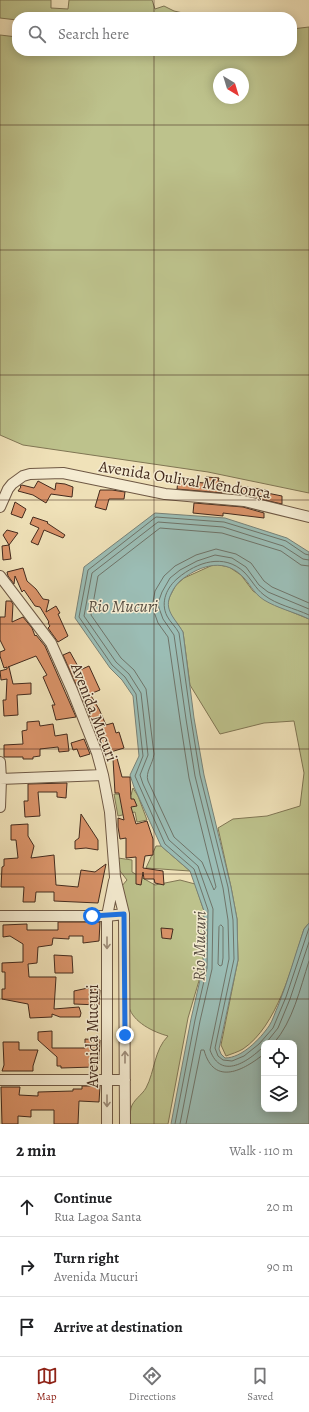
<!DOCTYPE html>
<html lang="en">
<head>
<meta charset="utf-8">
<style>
  :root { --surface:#fff; --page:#f6f6f6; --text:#202124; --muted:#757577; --line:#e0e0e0; --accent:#8f2418 }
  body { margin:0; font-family:Alegreya,serif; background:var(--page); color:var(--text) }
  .controls { position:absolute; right:12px; bottom:12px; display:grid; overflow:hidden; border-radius:8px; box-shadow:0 2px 10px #0003 }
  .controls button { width:36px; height:36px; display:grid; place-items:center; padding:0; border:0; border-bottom:1px solid var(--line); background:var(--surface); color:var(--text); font:20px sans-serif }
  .compass { position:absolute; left:213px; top:68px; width:36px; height:36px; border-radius:50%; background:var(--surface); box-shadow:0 2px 10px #0003; rotate:142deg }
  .stop { position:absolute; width:12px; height:12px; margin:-9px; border:3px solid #1a73e8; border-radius:50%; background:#fff }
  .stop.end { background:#1a73e8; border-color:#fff; box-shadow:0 1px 4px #0008 }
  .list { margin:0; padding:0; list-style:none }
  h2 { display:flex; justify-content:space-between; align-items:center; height:52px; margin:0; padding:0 16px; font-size:17px }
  h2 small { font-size:13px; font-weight:400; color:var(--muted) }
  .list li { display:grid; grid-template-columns:26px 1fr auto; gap:12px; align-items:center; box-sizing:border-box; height:60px; padding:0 16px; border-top:1px solid var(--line) }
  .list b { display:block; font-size:15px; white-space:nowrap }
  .list p { margin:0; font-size:13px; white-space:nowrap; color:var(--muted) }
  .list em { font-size:13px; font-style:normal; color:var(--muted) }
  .icon { flex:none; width:22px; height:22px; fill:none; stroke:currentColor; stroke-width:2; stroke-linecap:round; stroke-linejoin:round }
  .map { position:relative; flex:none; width:309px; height:1124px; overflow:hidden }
  .search { position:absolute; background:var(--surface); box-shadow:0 2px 10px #0003; left:12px; right:12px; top:12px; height:44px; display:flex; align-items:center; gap:10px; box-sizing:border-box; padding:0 14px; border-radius:16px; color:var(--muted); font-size:15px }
  .sheet { height:232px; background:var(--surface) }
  nav { display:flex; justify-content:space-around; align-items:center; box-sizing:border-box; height:56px; border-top:1px solid var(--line); background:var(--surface); font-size:11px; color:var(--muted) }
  nav a { display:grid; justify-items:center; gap:2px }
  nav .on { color:var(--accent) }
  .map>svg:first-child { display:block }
  .green { fill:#bdc28c; stroke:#807654; fill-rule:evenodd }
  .water { fill:#9bbdb5; stroke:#788278; fill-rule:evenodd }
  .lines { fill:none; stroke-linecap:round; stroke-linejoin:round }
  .shore { stroke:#6f7469; stroke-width:1 }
  .building { fill:#da9369; stroke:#432a1d }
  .minor-casing { stroke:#6e5844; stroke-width:12 }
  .minor { stroke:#f5ecd2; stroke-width:10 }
  .oneway { stroke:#9c8b78 }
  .route { stroke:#1a73e8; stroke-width:5 }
  .grid { fill:none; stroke:#432a1d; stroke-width:1; stroke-opacity:0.55 }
  .labels { text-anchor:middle; stroke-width:3; stroke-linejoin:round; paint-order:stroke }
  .street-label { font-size:16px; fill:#432a1d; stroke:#f5ecd2 }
  .water-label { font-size:17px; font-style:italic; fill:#594f43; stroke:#f5ecd2 }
</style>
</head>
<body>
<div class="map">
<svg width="309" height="1124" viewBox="0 0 309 1124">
  <rect width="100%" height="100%" fill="#f0e2b9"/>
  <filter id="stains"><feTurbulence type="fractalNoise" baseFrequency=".005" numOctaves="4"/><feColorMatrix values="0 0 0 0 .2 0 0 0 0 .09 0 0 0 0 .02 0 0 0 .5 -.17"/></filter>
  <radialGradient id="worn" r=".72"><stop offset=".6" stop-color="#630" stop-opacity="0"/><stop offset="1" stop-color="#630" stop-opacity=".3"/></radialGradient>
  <path class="green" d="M0,0H51V8L68,9L69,0H152L155,9L164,6L174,11L183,13V17H17V20L0,18Z
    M309,27V493L208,472L23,445L0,435V35L17,37V51H292V29ZM219,74H243V98H219Z
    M215,564L229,567L241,575L253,591L277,606L309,619V923L304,929C292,967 277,1026 243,1049C238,1052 231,1054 226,1056L221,1045L238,960L237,919L231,887L218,828L233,819L267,816L300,806L304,773L294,721L264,723L220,734L190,685L183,632L171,615L167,605L170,596L176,585L184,578Z
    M133,788L138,796L147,820L137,822L135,812L118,816L114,794L131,795Z
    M156,846H161L190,871L146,868Z
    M118,858L132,860V872L155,885L180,880L195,884L204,911L203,967L188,1018L168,1124H130C130,1119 130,1113 131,1108C133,1100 142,1095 146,1088C155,1071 154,1050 168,1036C153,1032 133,1022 129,1007C127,1001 128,993 128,987C128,981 131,975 128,969L121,887L127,880L117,867Z"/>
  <path class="water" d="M155,513L225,518L287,538L309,552V619C294,612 277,608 264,600C252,592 250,583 241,575C222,557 197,567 180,581C176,585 173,589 171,594C163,610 175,618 183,632L194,718L204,775L231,887L237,919L238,960L219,1049L221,1054L225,1058C242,1058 260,1039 269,1026C273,1020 275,1012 278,1006C288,981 295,955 304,929L309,923V1124H171L191,1019L203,967L204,911L190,871L161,846L134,787L130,775L139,756L133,696L122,680L110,668L75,618L84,567ZM264,1043H294V1109H264Z"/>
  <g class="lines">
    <path class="shore" d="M309,566L301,565L281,551L222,533L160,528L98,576L91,615L121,658L134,670L146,689L154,754C153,764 145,772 148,781L174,837L202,862L214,890L216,887L189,778L180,720L168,637L158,623L153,609V602L155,591L164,576L175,566L196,555L216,549L236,554L251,563L264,581L272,587L309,603
      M309,615C294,608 277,605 264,595C255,588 252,580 244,572C224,553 197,562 178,578C167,587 160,602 167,616C170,622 176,627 179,633L191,719L200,775L228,887L233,920L234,959L215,1048L218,1056L223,1060L232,1061L244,1056L259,1044L273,1028L286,997L309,928
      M221,925L223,927V958L222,965L220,966L218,964L219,927Z
      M266,1043L278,1028L290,999L309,942
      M274,1043C293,1021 300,989 309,961
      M264,1046C249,1061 221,1081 210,1050L229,959L228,920L223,888L195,776L186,719L174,635L163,619L159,608L158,603L162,592L170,578L180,570L197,561L215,555L232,558L246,567L259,585L268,592L309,609
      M175,1124L195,1020L207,968L208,910L194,869L165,844L135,776L143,756L136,694L125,677L112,665L79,617L88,570L156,517L224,522L286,541L305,554L309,555
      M180,1124L200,1021L212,969L213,909L198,866L169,840L143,784L140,775L148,755L141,693L129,674L116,662L84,616L92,573L158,522L223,527L283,546L303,559L309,560
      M186,1124L201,1050H204C214,1087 244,1070 264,1054"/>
  </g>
  <path class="building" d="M206,477L219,478L218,481L224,482L222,493L177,489L178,481H179L180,479L192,480V482L205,483Z
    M38,481L55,490L56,483L65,484L73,487L72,497L51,494L46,503L33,495L18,491L21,487L20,486L22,485L34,488Z
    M239,486L267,490V493L282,496V504L238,494Z
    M100,490H112L125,492L124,499H109L106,510L95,507Z
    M15,502L26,509L22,518L11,514Z
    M194,503L243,507L264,513V518L223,513V516L193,513Z
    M33,517L48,522L47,523L65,535L63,538L44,530L38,545L31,542L39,528L30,524Z
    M7,530L18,533L9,545L11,559L3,560L2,546L9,545L3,535Z
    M23,568L27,581L36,589L43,599L49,600L46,612L56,606L60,613L58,614L68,636L58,642L48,628L50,626L48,623L49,622L40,607L35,606L24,590L22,592L15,576L14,584L8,576L7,572Z
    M6,601H11L13,604L12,622L23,617L32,628L35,636L36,635L45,646L76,717L56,720L52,705H55L43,677L47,675L36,656L8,667H9L13,684L31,683V694L17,695L18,715L4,716L3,700H6L7,679L1,680L0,671L7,669V667L4,668L0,656V652L5,650L0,640V617H5Z
    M70,652L80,670L89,666L100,690L90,694L99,709L106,725L113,723L116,733L119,732L124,748L104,754L91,719L63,655Z
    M39,721L40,726L53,724L55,736L67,734L69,751L59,752L58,747L40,749V756L33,757V759H23V757H4V745L23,744L22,731L27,730V722Z
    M84,739L90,754L80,757L77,749L73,750L71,743Z
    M117,758L122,777H130L131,799H134L137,806L131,807L136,824L147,821L153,839V855L145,856L143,868L163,871L164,885L155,883L154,879H144L143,872L141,885L136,884V857L126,858V838L120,839L118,827V818L124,820L119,793H115L113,759Z
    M67,783L66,798L57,797V792H38L40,816L25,817L24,801H28V784Z
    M81,814L98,840V850L86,848L75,849V841L79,838Z
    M28,824V836L34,846L31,858L54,855L56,885L78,887L81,870L95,872L106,864L98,903L54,901V892H36L35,902H23L24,887H1L2,867L4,866V859L18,858L16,840H11V825Z
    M58,922H100L99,941L83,943V936H69V939L53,938L52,945L38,947L37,963L28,964L29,977H56L54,1009L79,1007L81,1013L80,1017H60L52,1014V1017L30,1018L28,1004L2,999V989H5V972H2V963L23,962V944L10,936L3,937V925L27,924V930H58Z
    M161,928L173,929L171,939L162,938Z
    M54,955L72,956L73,973H55Z
    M88,988L100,990L99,1005L74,1004V991Z
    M52,1031V1048H85V1039L100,1040L99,1061L94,1060V1067L61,1068V1066H57V1057L38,1040V1032Z
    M3,1042H19V1050H38L33,1066V1071H2L4,1065Z
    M82,1086H100L99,1102L79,1101L78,1124H54V1110H31V1117L18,1116V1124H2L1,1087H20L19,1095L38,1096V1092L73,1091V1089H82Z"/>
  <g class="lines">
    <defs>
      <path id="minor" d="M0,507L8,489L12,484L23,476L30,474L63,473L165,494L244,501L309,517
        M0,576L51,643L72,690L97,753L103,775L110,812L115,877L124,914L125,1124
        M0,762L1,779L0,807
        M0,779L103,775
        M0,916H107L124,914
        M0,1080H125
        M107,1124V916L114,881"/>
    </defs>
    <use href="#minor" class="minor-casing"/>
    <use href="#minor" class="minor"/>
  </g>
  <defs><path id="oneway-shaft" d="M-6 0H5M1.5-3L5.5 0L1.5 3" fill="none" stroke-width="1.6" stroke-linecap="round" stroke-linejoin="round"/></defs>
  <g class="oneway">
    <use href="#oneway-shaft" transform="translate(107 943) rotate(90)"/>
    <use href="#oneway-shaft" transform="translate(125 1057) rotate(-90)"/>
    <use href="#oneway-shaft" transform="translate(107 1101) rotate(90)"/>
  </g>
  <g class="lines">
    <path class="route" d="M92,916L124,914L125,1035"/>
  </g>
  <path class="grid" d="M154,0V17M154,51V1124M0,125H309M0,250H309M0,375H309M0,500H309M0,624H309M0,749H309M0,874H309M0,999H309"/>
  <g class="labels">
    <g class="street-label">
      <text transform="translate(185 479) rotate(9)" y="6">Avenida Oulival Mendonça</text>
      <text transform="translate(95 712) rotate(69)" y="6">Avenida Mucuri</text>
      <text transform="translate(92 1036) rotate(-90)" y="6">Avenida Mucuri</text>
    </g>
    <g class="water-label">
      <text x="123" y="612">Rio Mucuri</text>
      <text transform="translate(199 946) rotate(-89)" y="6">Rio Mucuri</text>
    </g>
  </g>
  <rect width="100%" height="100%" filter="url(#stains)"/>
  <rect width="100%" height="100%" fill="url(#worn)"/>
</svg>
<div class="controls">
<button><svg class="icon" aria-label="locate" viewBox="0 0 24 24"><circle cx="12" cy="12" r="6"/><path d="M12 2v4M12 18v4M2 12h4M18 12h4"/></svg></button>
<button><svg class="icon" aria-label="layers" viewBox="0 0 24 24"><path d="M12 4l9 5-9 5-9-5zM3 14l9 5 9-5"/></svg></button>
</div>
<svg class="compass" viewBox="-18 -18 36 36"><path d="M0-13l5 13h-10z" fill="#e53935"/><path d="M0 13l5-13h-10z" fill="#757577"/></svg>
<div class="stop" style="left:92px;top:916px"></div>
<div class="stop end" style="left:125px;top:1035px"></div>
<div class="search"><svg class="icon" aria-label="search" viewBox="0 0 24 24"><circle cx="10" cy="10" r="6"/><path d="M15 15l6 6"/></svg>Search here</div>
</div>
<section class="sheet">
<h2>2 min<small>Walk · 110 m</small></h2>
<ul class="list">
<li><svg class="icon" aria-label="ahead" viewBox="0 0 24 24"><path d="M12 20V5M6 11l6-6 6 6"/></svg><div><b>Continue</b><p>Rua Lagoa Santa</p></div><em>20 m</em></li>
<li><svg class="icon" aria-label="right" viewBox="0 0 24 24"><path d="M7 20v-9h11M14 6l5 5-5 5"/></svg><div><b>Turn right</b><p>Avenida Mucuri</p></div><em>90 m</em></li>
<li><svg class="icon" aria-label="arrive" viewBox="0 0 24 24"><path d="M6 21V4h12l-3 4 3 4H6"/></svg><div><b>Arrive at destination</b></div></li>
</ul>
</section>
<nav>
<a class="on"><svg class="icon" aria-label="map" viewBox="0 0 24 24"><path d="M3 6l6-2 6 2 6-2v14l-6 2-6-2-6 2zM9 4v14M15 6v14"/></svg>Map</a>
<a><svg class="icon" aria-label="directions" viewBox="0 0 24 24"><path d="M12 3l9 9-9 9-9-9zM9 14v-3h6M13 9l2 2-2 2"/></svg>Directions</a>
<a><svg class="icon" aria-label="saved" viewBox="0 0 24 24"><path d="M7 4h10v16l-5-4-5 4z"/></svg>Saved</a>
</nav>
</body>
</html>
